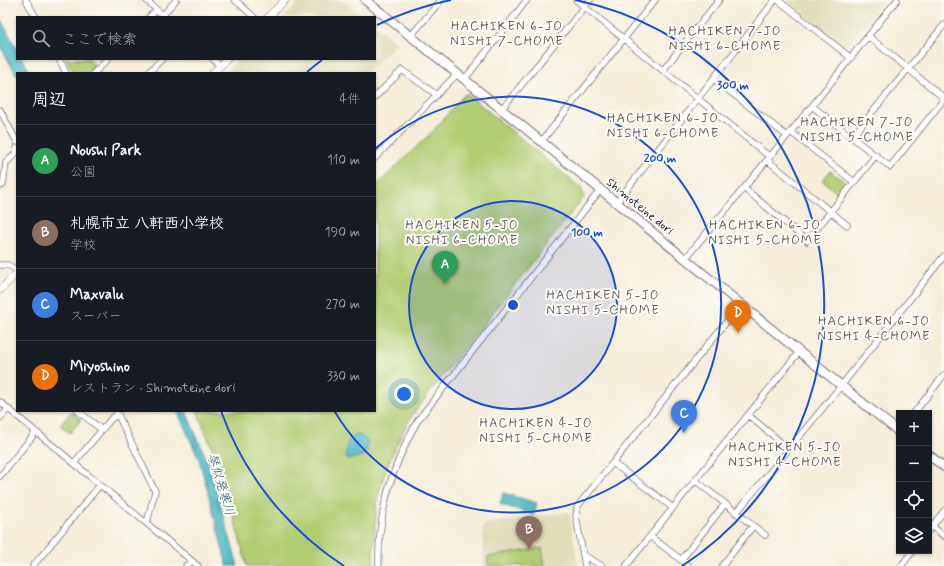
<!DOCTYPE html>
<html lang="ja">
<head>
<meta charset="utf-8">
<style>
  :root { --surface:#171b24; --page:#20242c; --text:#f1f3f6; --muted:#9ea1a6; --line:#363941; --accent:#d690ce }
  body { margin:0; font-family:Mynerve,"Klee One",sans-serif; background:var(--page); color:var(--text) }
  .controls { position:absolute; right:12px; bottom:12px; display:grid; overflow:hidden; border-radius:0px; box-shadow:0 1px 3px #0004 }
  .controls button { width:36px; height:36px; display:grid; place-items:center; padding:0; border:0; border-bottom:1px solid var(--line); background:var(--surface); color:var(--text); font:20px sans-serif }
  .you { position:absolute; left:404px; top:394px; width:14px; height:14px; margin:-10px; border:3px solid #fff; border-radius:50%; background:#1a73e8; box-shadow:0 0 0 6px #1a73e833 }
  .badge { display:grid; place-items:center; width:26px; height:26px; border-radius:50%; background:var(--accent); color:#fff; font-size:13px; font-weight:700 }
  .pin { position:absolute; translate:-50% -33px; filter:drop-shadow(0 1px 2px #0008) }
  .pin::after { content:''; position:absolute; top:21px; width:14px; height:12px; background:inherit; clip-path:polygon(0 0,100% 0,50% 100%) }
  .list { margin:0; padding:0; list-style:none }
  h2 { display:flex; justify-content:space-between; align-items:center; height:52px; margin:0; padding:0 16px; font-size:17px }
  h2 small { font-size:13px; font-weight:400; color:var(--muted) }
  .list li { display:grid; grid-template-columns:26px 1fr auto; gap:12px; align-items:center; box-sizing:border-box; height:72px; padding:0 16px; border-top:1px solid var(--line) }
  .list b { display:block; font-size:15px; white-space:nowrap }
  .list p { margin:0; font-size:13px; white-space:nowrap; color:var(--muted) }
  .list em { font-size:13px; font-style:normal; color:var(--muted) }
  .icon { flex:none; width:22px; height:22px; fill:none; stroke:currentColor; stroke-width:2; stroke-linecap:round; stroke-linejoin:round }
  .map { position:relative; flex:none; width:944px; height:566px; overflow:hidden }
  .search { position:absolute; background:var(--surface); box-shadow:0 1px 3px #0004; left:16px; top:16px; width:360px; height:44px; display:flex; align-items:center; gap:10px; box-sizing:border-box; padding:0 14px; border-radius:0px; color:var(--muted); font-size:15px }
  .panel { position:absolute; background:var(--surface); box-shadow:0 1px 3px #0004; left:16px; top:72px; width:360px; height:340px; border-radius:0px }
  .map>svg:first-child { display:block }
  .built { fill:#e1dcba }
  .green { fill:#b2cc71; stroke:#6a7756 }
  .water { fill:#45b5be; stroke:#346c7c }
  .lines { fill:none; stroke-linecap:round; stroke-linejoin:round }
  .minor-casing { stroke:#6c6973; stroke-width:7 }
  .tertiary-casing { stroke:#6c6973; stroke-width:8 }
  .secondary-casing { stroke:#6c6973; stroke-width:10 }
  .minor { stroke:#fff; stroke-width:5.5 }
  .tertiary { stroke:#fff; stroke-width:7 }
  .secondary { stroke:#fff; stroke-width:8 }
  .ring { fill:none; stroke:#1d4ed8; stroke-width:2 }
  .labels { text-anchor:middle; stroke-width:4; stroke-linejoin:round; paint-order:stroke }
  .street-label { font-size:12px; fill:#22223b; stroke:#fdfcf7 }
  .neighbourhood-label { font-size:13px; letter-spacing:1px; fill:#665759; stroke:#fdfcf7 }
  .water-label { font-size:13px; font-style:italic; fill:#305d6f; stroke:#fdfcf7 }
  .centre { fill:#1d4ed8; stroke:#fdfcf7; stroke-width:2 }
  .ring-label { font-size:12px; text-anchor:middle; font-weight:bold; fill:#1d4ed8; stroke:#fdfcf7; stroke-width:4; stroke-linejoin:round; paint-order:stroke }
</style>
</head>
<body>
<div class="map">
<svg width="944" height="566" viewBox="0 0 944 566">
  <rect width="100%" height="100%" fill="#fdfcf7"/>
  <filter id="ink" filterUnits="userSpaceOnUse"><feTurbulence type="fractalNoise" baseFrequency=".025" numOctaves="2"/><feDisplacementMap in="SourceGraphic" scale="8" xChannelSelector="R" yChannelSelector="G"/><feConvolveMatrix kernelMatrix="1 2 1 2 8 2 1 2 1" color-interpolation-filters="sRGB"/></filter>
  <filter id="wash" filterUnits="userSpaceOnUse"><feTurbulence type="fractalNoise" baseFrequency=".012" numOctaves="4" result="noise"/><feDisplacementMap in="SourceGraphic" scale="16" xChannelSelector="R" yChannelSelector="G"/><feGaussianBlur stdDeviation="0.9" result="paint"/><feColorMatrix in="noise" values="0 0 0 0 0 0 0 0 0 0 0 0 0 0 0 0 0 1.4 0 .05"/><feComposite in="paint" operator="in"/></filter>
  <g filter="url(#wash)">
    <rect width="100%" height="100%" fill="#f6edda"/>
    <path class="built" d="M302,0H341L363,17H284Z
      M786,0H885L848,45H842Z
      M375,26L397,43L366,73H224L239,59H375Z
      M569,512L578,566H484L483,524Z"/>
    <path class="green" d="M66,59H90L95,67L88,73H74Z
      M466,93L581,188L584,197L415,411C397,440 380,476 376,511C374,529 374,548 373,566H247L219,465L197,411H375V187L433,131Z
      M830,171L846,183V185L838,194L822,180Z
      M71,412L81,420L70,433L60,425Z
      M542,548L545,566H488V557Z"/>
    <path class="water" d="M0,18L17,49V59H23L30,73H17V76L0,46Z
      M177,411H186L209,465L238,566H227L199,459Z
      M360,435L368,441L367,452L362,456L348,460L345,456C347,447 346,435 360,435Z
      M503,493L537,503L534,515L500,504Z"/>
  </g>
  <g filter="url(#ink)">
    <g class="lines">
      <defs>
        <path id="minor" d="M26,0L36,17
          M146,0L165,17
          M235,0L254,17
          M576,0L770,157
          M778,0L851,58
          M163,15L176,0
          M149,17L157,10
          M868,36L944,98
          M410,37L441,0
          M59,59L66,73
          M213,59L220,66
          M663,70L719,0
          M94,73L108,59
          M148,73L162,59
          M714,79L787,136
          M464,80L527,0
          M375,97L402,70L437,95
          M812,106L890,167L944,99
          M0,110L17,142
          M501,110L590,0
          M791,132L854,182
          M852,137L944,25
          M541,142L655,0
          M375,158L457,74
          M767,160L847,225
          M0,186L3,185L6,163L16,153L17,148
          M744,188L807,241L876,155
          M617,202L775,0
          M685,259L812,106L897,0
          M0,265H8L17,270
          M0,402L198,566
          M78,411L102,430
          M116,411L155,491L147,523
          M914,413L944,375
          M748,415L789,449
          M0,418L8,409
          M74,463L111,419L118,414
          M613,463L673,508
          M0,476L36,432
          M695,480L765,535
          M736,513L841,386L944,256
          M932,526L944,536
          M929,530L944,511
          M650,536L689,566
          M583,555L602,566
          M681,560L725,504
          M33,566L100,485
          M186,566L192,561
          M379,566C377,515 393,464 418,420L601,189
          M585,566L576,516L577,507L740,305
          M626,566L799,352
          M722,566L753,526
          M901,566L913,551"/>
        <path id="tertiary" d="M268,17L285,0
          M213,73L227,59
          M0,290L17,273"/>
        <path id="secondary" d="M365,0C545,142 720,289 899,432
          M929,455L944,467"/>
      </defs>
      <use href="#minor" class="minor-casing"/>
      <use href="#tertiary" class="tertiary-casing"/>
      <use href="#secondary" class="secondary-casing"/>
      <use href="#minor" class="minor"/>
      <use href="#tertiary" class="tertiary"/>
      <use href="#secondary" class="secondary"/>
    </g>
  </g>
  <circle cx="513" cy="305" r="104" fill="#1d4ed8" fill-opacity=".12"/>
  <g class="ring">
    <circle cx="513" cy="305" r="104"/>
    <path d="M375 149A208 208 0 1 1 335 412"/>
    <path d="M344 566A311 311 0 0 1 221 411M307 72A311 311 0 0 1 322 60M377 25A311 311 0 0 1 451 0M575 0A311 311 0 0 1 682 566"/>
  </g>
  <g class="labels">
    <g class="street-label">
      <text transform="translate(640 206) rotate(39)" y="4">Shimoteine dori</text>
    </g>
    <g class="neighbourhood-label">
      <text x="507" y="30">HACHIKEN 6-JO<tspan x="507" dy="15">NISHI 7-CHOME</tspan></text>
      <text x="725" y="35">HACHIKEN 7-JO<tspan x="725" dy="15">NISHI 6-CHOME</tspan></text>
      <text x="663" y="122">HACHIKEN 6-JO<tspan x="663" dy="15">NISHI 6-CHOME</tspan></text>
      <text x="857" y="126">HACHIKEN 7-JO<tspan x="857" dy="15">NISHI 5-CHOME</tspan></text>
      <text x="462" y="229">HACHIKEN 5-JO<tspan x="462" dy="15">NISHI 6-CHOME</tspan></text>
      <text x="765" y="229">HACHIKEN 6-JO<tspan x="765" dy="15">NISHI 5-CHOME</tspan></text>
      <text x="603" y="299">HACHIKEN 5-JO<tspan x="603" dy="15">NISHI 5-CHOME</tspan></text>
      <text x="874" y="325">HACHIKEN 6-JO<tspan x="874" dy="15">NISHI 4-CHOME</tspan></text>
      <text x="536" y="427">HACHIKEN 4-JO<tspan x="536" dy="15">NISHI 5-CHOME</tspan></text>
      <text x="785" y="451">HACHIKEN 5-JO<tspan x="785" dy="15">NISHI 4-CHOME</tspan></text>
    </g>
    <g class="water-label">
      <text transform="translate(222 484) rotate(73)" y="5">琴似発寒川</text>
    </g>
  </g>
  <circle cx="513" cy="305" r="6" class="centre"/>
  <g class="ring-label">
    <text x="733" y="89">300 m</text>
    <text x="660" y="162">200 m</text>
    <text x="587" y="236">100 m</text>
  </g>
</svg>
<div class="controls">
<button>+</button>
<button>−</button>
<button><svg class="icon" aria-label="locate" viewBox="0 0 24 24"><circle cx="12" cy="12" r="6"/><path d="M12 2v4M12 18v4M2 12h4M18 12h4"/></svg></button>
<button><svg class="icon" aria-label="layers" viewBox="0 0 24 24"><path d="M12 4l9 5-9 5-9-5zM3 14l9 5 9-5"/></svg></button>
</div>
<div class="you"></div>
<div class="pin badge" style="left:445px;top:284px;background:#2e9e5b">A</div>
<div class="pin badge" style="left:529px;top:549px;background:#8d6e63">B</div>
<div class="pin badge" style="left:684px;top:433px;background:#3f7fe0">C</div>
<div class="pin badge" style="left:738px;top:333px;background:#e8710a">D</div>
<div class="search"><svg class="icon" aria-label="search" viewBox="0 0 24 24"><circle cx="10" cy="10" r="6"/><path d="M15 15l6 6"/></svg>ここで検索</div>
<section class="panel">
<h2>周辺<small>4件</small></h2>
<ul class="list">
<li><span class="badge" style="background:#2e9e5b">A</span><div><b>Noushi Park</b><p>公園</p></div><em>110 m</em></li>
<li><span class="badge" style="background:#8d6e63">B</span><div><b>札幌市立 八軒西小学校</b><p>学校</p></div><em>190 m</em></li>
<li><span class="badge" style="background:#3f7fe0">C</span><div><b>Maxvalu</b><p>スーパー</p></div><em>270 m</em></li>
<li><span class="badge" style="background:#e8710a">D</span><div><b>Miyoshino</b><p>レストラン · Shimoteine dori</p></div><em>330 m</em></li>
</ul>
</section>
</div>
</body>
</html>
